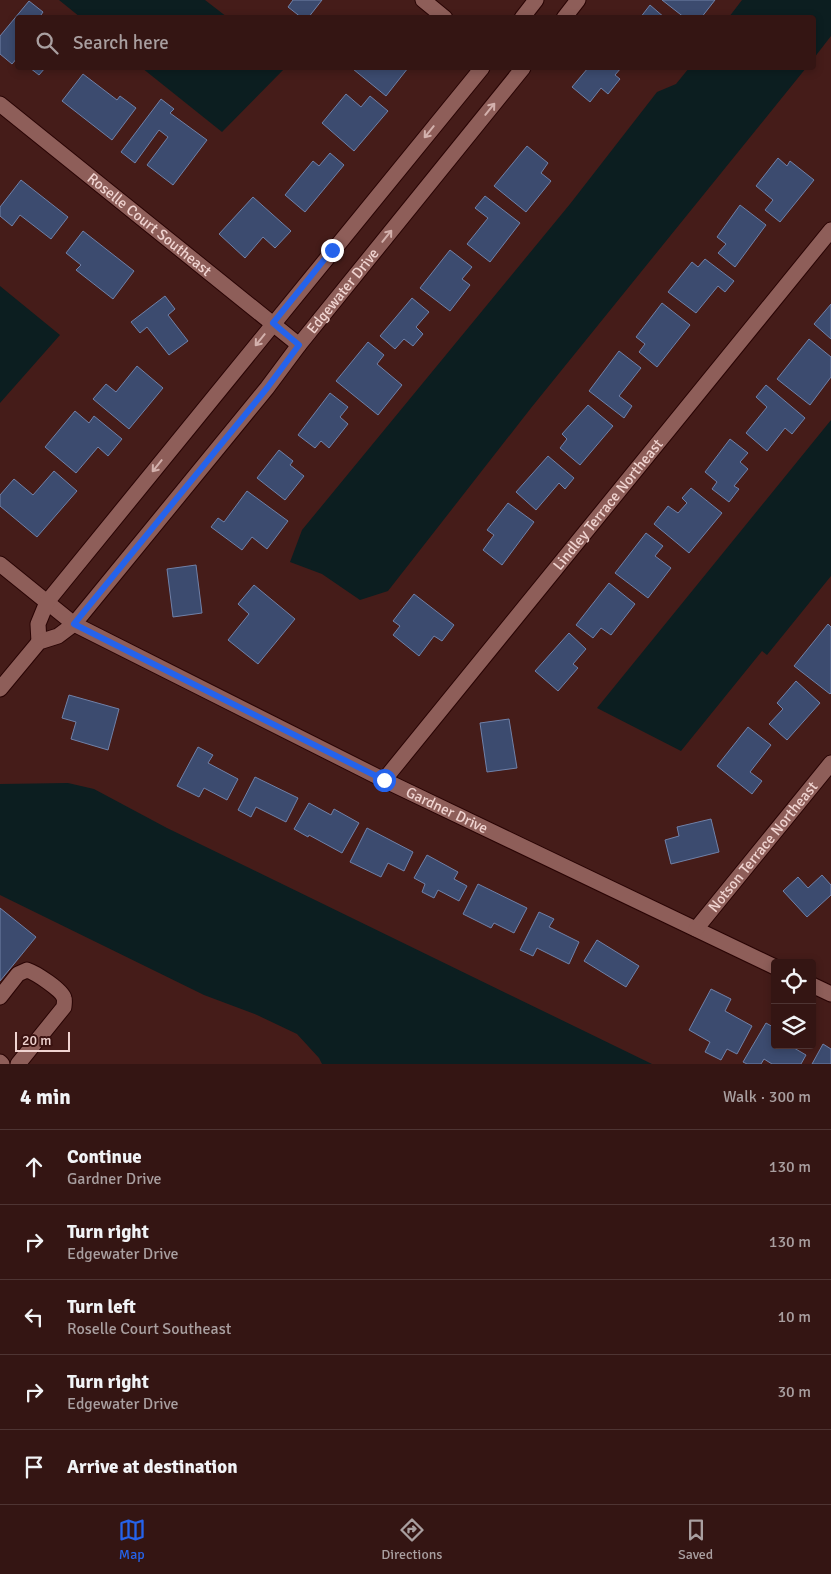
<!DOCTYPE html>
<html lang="en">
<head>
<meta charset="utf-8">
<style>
  :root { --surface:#341513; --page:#3f2221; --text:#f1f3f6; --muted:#a99fa0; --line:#4e3433; --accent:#2563eb }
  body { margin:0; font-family:Signika,sans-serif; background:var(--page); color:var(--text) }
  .controls { position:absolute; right:15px; bottom:15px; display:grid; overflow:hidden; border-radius:5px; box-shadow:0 2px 8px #0003 }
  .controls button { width:45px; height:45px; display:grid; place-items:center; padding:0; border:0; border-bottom:1px solid var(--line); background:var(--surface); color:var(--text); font:25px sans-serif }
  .scale { position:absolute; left:15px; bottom:12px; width:55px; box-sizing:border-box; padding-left:5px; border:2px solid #f0d4d1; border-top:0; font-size:14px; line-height:18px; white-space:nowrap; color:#f0d4d1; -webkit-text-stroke:4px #3a1210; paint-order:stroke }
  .stop { position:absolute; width:15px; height:15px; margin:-11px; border:4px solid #2563eb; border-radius:50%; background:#fff }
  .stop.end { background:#2563eb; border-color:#fff; box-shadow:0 1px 5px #0008 }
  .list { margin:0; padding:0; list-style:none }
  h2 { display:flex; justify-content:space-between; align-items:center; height:65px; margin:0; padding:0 20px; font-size:21px }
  h2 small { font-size:16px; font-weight:400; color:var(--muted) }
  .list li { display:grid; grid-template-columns:32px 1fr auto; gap:15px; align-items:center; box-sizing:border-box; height:75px; padding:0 20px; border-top:1px solid var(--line) }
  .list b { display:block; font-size:19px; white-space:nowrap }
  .list p { margin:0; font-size:16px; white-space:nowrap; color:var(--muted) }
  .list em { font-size:16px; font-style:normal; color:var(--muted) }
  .icon { flex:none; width:28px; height:28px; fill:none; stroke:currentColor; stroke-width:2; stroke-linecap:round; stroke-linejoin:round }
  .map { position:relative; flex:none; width:831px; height:1064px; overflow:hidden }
  .search { position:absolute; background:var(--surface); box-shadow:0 2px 8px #0003; left:15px; right:15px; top:15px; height:55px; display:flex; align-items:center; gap:12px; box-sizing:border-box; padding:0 18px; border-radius:5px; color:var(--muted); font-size:19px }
  .sheet { height:440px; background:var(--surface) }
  nav { display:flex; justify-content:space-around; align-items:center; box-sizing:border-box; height:70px; border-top:1px solid var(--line); background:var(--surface); font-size:14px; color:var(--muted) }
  nav a { display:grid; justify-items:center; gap:2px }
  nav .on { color:var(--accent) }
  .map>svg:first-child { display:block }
  .water { fill:#0c1e20 }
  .building { fill:#3c4b6f; stroke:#7081a8 }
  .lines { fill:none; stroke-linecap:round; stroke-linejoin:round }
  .minor-casing { stroke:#290404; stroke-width:17 }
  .minor { stroke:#8e5e59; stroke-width:15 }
  .oneway { stroke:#d3b1ad }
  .route { stroke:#2563eb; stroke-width:6 }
  .labels { text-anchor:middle; stroke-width:5; stroke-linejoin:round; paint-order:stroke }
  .street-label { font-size:15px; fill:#f0d4d1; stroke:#3a1210 }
</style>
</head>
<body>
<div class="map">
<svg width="831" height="1064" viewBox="0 0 831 1064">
  <rect width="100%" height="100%" fill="#451c19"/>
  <path class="water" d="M59,0H205L227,17H80Z
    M742,0H831V36L814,58V18L729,17Z
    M142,68H285L222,132Z
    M689,68H806L531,408L388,591L360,600L322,574L290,562L302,530L570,204L657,92L676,84Z
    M0,286L60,335L0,403Z
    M831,420V576L767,655L762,651L681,751L597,708Z
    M68,783L94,789L167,828L652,1064H322L319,1058L297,1034L257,1015L204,995L0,895V784Z"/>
  <path class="building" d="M293,0H322L308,18H302L288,7Z
    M662,0H715L701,18H685Z
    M29,1L43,12L39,18H18V57L12,64L0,54V36Z
    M650,5L665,18H640Z
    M30,68H45L39,75Z
    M354,68H408L386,96L353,69Z
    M588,68H621L615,75L620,79L608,94L601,88L590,102L572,87Z
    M83,74L117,100L120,96L136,108L112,140L62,101Z
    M346,94L361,107L370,96L388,111L354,151L322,123Z
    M161,99L174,109L170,113L207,140L173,185L147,165L168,137L159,130L135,163L121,152Z
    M527,146L548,163L541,173L551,181L526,212L494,186Z
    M330,153L344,165L305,212L285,195L313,161L319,166Z
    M778,158L787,166L790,161L814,180L780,222L765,210L773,200L756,186Z
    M21,180L68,217L51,239L20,215L12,226L0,216V207Z
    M485,196L520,223L490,262L467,244L488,218L475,208Z
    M253,197L291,231L275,248L263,237L245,258L219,234Z
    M740,205L766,225L735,267L718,253L726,244L717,237Z
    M83,231L134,271L113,299L76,270L81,265L66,253Z
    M450,250L472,267L462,279L470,285L450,311L420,288Z
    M705,259L734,281L725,292L718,286L696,313L668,292L692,262L698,267Z
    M165,296L175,309L168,315L188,341L169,355L147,327L140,333L131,322Z
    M412,298L429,312L416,327L423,334L413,346L404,339L395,349L380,336Z
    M662,303L690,325L657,367L639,352L645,344L636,337Z
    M831,304V339L814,324Z
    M809,339L831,357V377L810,405L777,379Z
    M368,342L384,355L377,364L402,385L378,415L336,381Z
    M619,351L641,368L619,396L632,406L624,418L589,391Z
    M137,366L163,388L129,429L93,399L106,384L116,392Z
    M766,385L805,418L792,434L785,428L767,451L746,433L767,407L756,397Z
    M330,393L348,407L340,417L348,424L329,448L321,441L315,448L298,435Z
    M588,405L613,426L580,465L560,448L567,439L562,434Z
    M75,411L89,423L94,416L122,439L108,456L98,447L76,473L45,447Z
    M730,439L748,453L740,462L748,469L734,486L739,489L729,502L712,489L717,482L705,472Z
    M279,450L293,461L290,465L304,476L285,500L257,478Z
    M548,456L574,478L565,489L559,483L536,510L516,492Z
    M54,471L77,491L37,537L0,506V495L14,479L33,495Z
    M691,488L722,513L689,553L654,524L668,506L678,513L687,503L682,498Z
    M247,491L288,521L267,549L252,537L242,550L211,527L218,518L224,522Z
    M508,503L534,522L502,565L483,550L494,535L487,530Z
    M646,533L663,546L655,556L671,568L648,598L615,573Z
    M196,565L202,613L173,617L167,569Z
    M609,583L635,604L611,635L601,628L593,638L576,625Z
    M254,585L295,619L258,664L228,640L249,614L238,604Z
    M414,594L454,625L442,641L434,636L419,656L393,635L400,626L393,621Z
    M828,624L831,627V693L830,694L794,666Z
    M569,633L586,649L573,664L578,668L558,691L535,671Z
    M796,681L820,703L787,740L769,724L783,709L777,703Z
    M69,695L119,709L108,750L71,739L76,722L62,718Z
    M509,719L517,768L487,772L480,723Z
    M748,727L771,745L750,772L762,781L752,794L717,766Z
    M198,747L213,755L208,763L238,779L227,800L204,788L199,797L177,786Z
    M255,777L298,798L286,822L256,807L251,817L238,810Z
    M309,803L331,815L334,809L359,823L342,853L309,835L308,837L294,829Z
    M711,819L719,852L671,864L665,840L679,836L677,827Z
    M367,828L413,852L404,871L388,863L381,877L350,862Z
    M427,855L458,872L454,879L467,886L459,901L438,890L434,898L422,892L425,884L414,878Z
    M822,875L831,885V895L807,917L783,891L798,877L808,888Z
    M478,884L527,908L514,933L494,923L491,928L463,914Z
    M0,908L36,937L0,981Z
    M539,912L554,919L549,927L579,942L569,964L537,948L533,956L520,950Z
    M597,940L639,966L626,987L584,961Z
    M711,989L731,999L725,1011L752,1026L737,1054L727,1049L721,1060L705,1052L710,1042L689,1030Z
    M766,1023L775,1028V1045H789L806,1055L801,1064H772L764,1059L761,1064H747L743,1062Z
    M823,1044L831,1049V1064H812Z"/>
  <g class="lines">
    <defs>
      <g id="minor">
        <path d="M423,0L445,18"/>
        <path d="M522,18L536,0"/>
        <path d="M564,18L578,0"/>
        <path id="s1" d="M0,104L299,345"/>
        <path id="s2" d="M0,564L74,624L384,780L775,967"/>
        <path d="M39,642L38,624L47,602L482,68"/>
        <path id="s3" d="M0,689L39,642L58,636L74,624L267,388L299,345L523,68"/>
        <path id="s4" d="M384,780L831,230"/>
        <path id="s5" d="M696,929L831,763"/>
        <path d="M812,985L831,994"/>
        <path d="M0,997L18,974L27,970C36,973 62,990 64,998C65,1000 64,1005 64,1007L18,1064"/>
        <path d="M0,1062L2,1064"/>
      </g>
    </defs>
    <use href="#minor" class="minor-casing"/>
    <use href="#minor" class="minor"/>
  </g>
  <defs><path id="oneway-shaft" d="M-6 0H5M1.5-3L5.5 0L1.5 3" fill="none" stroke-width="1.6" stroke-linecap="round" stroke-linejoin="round" transform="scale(1.25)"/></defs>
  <g class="oneway">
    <use href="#oneway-shaft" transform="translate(490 109) rotate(-51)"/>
    <use href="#oneway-shaft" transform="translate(429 132) rotate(129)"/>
    <use href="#oneway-shaft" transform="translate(387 236) rotate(-51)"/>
    <use href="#oneway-shaft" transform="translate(260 340) rotate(129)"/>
    <use href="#oneway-shaft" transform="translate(157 466) rotate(129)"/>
  </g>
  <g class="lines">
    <path class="route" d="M332,250L273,323L299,345L267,388L74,624L384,780"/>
  </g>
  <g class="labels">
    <g class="street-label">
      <text dy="5" stroke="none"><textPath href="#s1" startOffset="192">Roselle Court Southeast</textPath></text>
      <text dy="5" stroke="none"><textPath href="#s3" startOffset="529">Edgewater Drive</textPath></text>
      <text dy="5" stroke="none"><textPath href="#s4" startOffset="355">Lindley Terrace Northeast</textPath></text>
      <text dy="5" stroke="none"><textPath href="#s2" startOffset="512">Gardner Drive</textPath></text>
      <text dy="5" stroke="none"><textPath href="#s5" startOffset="106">Notson Terrace Northeast</textPath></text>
    </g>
  </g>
</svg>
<div class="controls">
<button><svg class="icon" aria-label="locate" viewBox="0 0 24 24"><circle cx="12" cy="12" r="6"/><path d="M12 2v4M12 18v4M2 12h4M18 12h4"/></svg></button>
<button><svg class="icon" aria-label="layers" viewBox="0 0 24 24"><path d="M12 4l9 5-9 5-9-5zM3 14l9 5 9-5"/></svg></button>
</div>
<div class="scale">20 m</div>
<div class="stop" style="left:384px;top:780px"></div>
<div class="stop end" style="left:332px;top:250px"></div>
<div class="search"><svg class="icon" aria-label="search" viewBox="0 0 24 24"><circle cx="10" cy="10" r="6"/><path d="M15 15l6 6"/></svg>Search here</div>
</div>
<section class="sheet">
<h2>4 min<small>Walk · 300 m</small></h2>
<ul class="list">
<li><svg class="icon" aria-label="ahead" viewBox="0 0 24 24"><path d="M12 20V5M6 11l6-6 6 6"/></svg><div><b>Continue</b><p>Gardner Drive</p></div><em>130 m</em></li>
<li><svg class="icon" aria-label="right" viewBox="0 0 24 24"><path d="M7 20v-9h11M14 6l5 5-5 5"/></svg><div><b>Turn right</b><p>Edgewater Drive</p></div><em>130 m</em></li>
<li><svg class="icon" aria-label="left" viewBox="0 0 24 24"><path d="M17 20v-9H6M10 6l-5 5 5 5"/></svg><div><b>Turn left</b><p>Roselle Court Southeast</p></div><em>10 m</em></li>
<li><svg class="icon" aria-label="right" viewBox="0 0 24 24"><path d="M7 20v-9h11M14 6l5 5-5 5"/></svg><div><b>Turn right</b><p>Edgewater Drive</p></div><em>30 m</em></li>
<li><svg class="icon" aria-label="arrive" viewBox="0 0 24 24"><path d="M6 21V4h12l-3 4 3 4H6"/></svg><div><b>Arrive at destination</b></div></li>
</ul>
</section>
<nav>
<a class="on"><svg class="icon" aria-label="map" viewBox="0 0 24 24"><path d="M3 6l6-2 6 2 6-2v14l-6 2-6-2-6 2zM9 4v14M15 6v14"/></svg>Map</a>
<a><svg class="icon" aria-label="directions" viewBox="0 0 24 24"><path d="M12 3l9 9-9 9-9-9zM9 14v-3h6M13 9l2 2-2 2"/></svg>Directions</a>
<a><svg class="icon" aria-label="saved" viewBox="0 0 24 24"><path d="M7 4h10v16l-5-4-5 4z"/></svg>Saved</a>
</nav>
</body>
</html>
